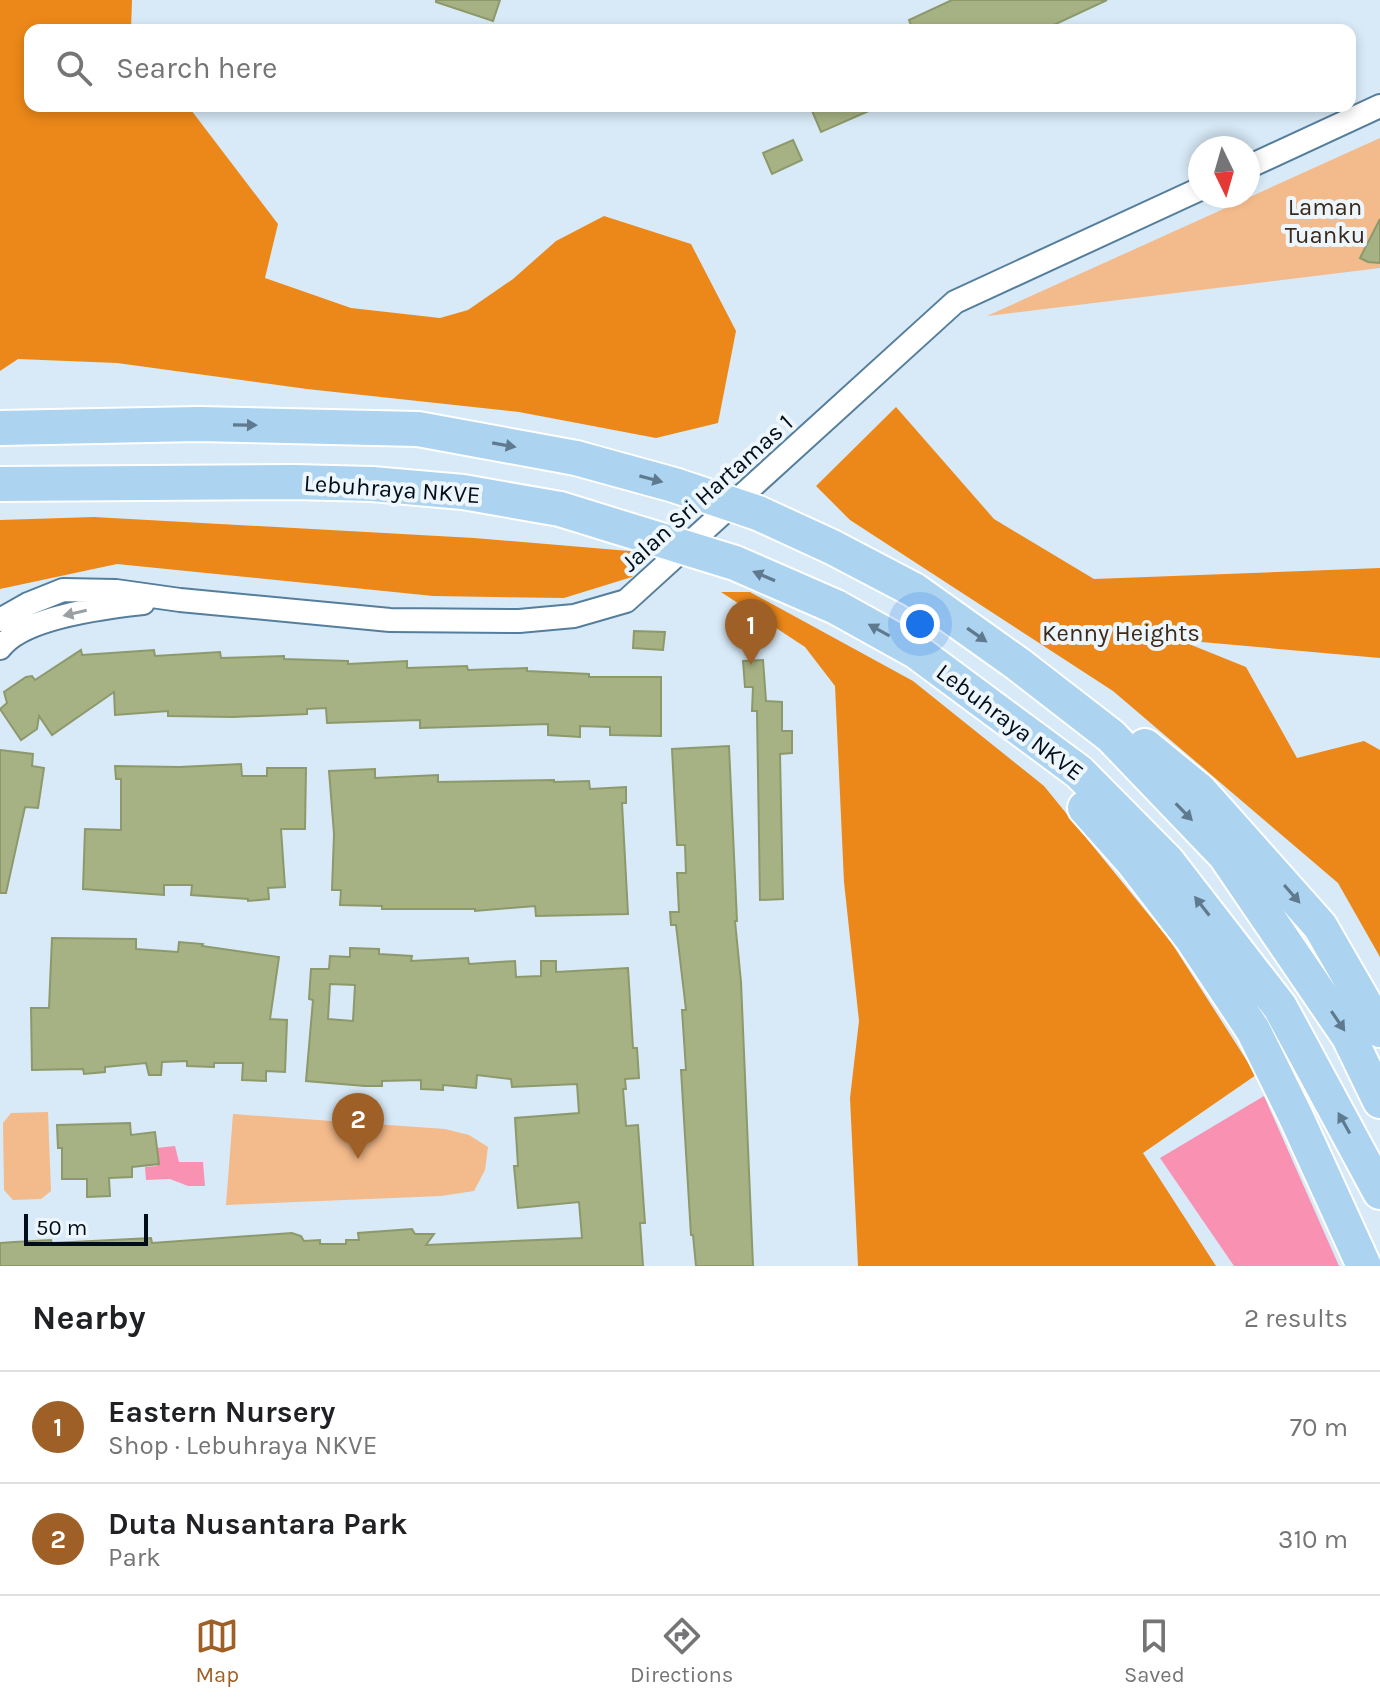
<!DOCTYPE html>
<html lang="en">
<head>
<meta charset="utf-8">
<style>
  :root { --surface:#fff; --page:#f2f2f2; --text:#202124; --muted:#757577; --line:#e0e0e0; --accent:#9e6026 }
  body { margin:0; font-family:Karla,sans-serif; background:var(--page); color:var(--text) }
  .compass { position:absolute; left:1188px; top:136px; width:72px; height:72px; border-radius:50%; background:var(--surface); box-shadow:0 4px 12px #0003; rotate:175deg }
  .scale { position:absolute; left:24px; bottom:20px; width:124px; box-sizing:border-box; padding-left:8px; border:4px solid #010e19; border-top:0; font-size:22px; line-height:28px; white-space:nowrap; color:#010e19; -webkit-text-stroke:6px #edf6fc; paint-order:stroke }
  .you { position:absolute; left:920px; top:624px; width:28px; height:28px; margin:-20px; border:6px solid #fff; border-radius:50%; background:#1a73e8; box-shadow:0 0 0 12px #1a73e833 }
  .badge { display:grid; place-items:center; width:52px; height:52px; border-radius:50%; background:var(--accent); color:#fff; font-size:26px; font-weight:700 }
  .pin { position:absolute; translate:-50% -66px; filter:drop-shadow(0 2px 4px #0008) }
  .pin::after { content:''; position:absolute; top:42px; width:28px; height:24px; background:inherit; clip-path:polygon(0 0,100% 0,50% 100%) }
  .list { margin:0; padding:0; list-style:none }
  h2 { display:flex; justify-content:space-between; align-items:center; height:104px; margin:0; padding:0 32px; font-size:34px }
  h2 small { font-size:26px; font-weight:400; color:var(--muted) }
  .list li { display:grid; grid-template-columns:52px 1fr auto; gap:24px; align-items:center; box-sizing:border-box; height:112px; padding:0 32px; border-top:2px solid var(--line) }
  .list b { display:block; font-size:30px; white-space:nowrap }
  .list p { margin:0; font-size:26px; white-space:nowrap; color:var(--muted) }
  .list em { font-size:26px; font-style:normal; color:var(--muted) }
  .icon { flex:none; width:44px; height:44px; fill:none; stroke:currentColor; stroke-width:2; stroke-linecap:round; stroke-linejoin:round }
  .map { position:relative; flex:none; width:1380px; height:1266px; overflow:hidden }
  .search { position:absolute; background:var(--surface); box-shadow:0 4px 12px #0003; left:24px; right:24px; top:24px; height:88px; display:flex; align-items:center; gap:20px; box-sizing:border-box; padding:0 28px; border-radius:16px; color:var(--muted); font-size:30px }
  .sheet { height:328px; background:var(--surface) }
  nav { display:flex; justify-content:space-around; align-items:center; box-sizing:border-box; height:112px; border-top:2px solid var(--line); background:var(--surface); font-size:22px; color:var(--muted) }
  nav a { display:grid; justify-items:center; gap:4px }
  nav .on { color:var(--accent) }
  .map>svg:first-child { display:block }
  .green { fill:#f3ba8b }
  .forest { fill:#ec8819 }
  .water { fill:#f991b2 }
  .building { fill:#a6b284; stroke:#8d996b; stroke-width:2; fill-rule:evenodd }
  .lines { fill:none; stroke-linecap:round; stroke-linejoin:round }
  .minor-casing { stroke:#557e9c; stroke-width:26 }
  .highway-casing { stroke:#fff; stroke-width:38 }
  .minor { stroke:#fff; stroke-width:22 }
  .highway { stroke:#acd3f0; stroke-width:34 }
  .highway-bridge-casing { stroke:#fff; stroke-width:38; stroke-linecap:butt }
  .highway-bridge { stroke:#acd3f0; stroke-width:34 }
  .oneway { fill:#5f7a8f }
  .oneway2 { fill:#999fa3 }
  .labels { text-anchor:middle; stroke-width:8; stroke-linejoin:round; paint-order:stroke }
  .park-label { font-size:24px; fill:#3c2919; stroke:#edf6fc }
  .street-label { font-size:24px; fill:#010e19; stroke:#edf6fc }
</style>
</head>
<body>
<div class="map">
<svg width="1380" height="1266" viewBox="0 0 1380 1266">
  <rect width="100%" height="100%" fill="#d8eaf7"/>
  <path class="green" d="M1380,138V268L987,316Z
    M48,1112L51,1191L41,1199L13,1200L4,1190L3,1123L11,1113Z
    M233,1114L445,1129L469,1135L488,1147L485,1170L474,1191L441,1196L226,1205Z"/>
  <path class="forest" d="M0,0H132L131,30H30V106H188L278,224L265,278L351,308L440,318L468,310L513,279L556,241L604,216L691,244L736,331L718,423L656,438L519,412L307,389L117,363L18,359L0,371Z
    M896,407L994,519L1094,579L1380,568V658L1179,640L1246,667L1297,758L1364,741L1380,750V957L1338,883L1113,691L850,520L816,486Z
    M94,517L474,538L641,552L632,577L564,598L433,596L117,564L0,589V520Z
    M721,592H750L913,681L1044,786L1171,942L1256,1075L1143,1153L1216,1266H858L850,1098L859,1021L844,882L835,686L805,647Z"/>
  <path class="water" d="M1264,1096L1339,1266H1234L1160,1158Z
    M175,1146L179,1162H203L205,1186H188L170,1179L146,1180L145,1167L157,1166L156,1148Z"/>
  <path class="building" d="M436,0H500L493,21L436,2Z
    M952,0H1107L1043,30H913L909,20Z
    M810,106H880L821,132Z
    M793,140L802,160L772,174L763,153Z
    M1380,219V263L1368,262L1360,258Z
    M634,631L665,632L663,650L633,648Z
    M81,650L82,655L154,650L155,656L220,652L221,658L284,656V659L348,661V664L407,661V668L467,666L468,670L527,668V671L589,674V677H661V736L610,735V727L580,726V737L548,735V724L420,728V720L327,723L326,708L307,709V714L233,717L168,716V711L115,715L114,692L52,735L39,716L37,729L21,740L0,709L7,703L4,692L26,677L32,676L35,680Z
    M763,660L766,701L782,702V731H792V753L780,754L783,899L760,900L757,711H752L753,687H745L743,661Z
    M729,746L737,921H735L741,982L753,1266H696L693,1235H691L681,1070H686L682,1010H686L676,925H671L670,912H679L677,873H686L685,845H677L672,749Z
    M0,750L33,754L32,766L44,768L38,808L25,807L6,893H0Z
    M241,764L242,776H267V768H306L305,829H281L285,887L268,888L269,899L248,901V899L191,895L192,885H164V895L83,889L85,829L121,830V779H116L115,766L179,767Z
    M375,769V778L438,775V782L554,780V782L589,781L590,789L626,787V803H622L628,914L536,916L535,906L475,911V909H382V906L340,905L341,890H332L334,834L329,771Z
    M52,938L136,939V949L178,952L179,942L203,944L202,946L279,957L270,1019L287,1020L285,1072L266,1071V1081L242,1080L243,1063H214V1067L187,1066V1061L162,1062L161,1075H149L146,1063L105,1067V1072L84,1074L83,1069L32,1070L31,1008H49Z
    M350,948L379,949V954L412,956L411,961L468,958L469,964L515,961L516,977L541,976V961H556V972L628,968L633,1048H637L639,1078L625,1079L626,1089H623L626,1126L638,1125L645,1223H640L643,1266H0V1243L14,1242L51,1240L52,1243L151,1238L152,1243L292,1233L301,1236L304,1241L320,1240V1244H346V1240H359L358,1233L412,1229L415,1234H434L426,1245L582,1238L579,1202L518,1208L514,1166H518L515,1118L579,1113L577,1084L512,1087L511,1079L477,1075L476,1088L443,1085V1090L421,1089V1080L382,1081V1086H365L306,1081L313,1000L309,999L311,969H329L330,956L350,957ZM330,984L355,985L353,1021L328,1019Z
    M130,1123L131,1135L155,1132L159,1164L132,1167V1177L109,1178L110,1196L87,1197V1179H62V1148H58L57,1125Z"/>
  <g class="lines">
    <defs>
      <path id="minor" d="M1248,167L1380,106
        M0,620L28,604L63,590L116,591L180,600L390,620L519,621L574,616L626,601L955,302L1200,189
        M0,648C23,617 106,607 143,603"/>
      <path id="highway" d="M0,428L198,424L418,429L576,458
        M0,484L294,482L372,484L463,492L560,509
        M758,513L832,547L914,590L1018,664L1111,736L1225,855L1349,1037L1380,1101
        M836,607L917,652L1079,772L1167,861L1280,1007L1380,1192
        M1145,746L1200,791L1320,926L1380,1030
        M1085,808L1133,862L1193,940L1253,1030L1296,1117L1364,1266"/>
    </defs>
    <use href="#minor" class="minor-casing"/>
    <use href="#highway" class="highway-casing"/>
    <use href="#minor" class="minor"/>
    <use href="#highway" class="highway"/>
    <defs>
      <path id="highway-bridge" d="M576,458L674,485L758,513
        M560,509L735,563L836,607"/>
    </defs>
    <use href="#highway-bridge" class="highway-bridge-casing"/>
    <use href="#highway-bridge" class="highway-bridge"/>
  </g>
  <defs><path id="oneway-solid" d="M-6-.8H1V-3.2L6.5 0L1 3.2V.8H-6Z" transform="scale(2)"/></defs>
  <g class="oneway">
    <use href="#oneway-solid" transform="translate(245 425) rotate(1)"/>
    <use href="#oneway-solid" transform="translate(504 445) rotate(10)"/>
    <use href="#oneway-solid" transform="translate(651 479) rotate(15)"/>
    <use href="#oneway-solid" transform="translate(764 576) rotate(-157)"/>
    <use href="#oneway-solid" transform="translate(879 630) rotate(-151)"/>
    <use href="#oneway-solid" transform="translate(977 635) rotate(35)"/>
    <use href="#oneway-solid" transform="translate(1184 812) rotate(46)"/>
    <use href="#oneway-solid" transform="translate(1292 894) rotate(49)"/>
    <use href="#oneway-solid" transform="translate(1202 906) rotate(-128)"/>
    <use href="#oneway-solid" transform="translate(1338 1021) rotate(56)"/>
    <use href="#oneway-solid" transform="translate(1344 1123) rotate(-119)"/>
  </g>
  <use class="oneway2" href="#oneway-solid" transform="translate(75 613) rotate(167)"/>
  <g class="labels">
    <g class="park-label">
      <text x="1325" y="215">Laman<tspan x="1325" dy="28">Tuanku</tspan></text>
      <text x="1121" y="641">Kenny Heights</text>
    </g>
    <g class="street-label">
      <text transform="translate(392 489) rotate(4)" y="8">Lebuhraya NKVE</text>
      <text transform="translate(707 493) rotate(-42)" y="8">Jalan Sri Hartamas 1</text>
      <text transform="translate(1010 722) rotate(37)" y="8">Lebuhraya NKVE</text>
    </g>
  </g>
</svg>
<svg class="compass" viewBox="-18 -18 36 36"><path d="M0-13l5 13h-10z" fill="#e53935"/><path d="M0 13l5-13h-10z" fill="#757577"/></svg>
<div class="scale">50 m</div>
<div class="you"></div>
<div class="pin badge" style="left:751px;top:665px">1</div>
<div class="pin badge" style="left:358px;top:1159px">2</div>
<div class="search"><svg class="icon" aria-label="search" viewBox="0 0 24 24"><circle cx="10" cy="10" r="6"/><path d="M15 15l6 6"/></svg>Search here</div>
</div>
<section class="sheet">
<h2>Nearby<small>2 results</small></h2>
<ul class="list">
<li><span class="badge">1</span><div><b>Eastern Nursery</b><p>Shop · Lebuhraya NKVE</p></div><em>70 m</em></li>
<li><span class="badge">2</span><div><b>Duta Nusantara Park</b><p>Park</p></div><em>310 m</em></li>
</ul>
</section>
<nav>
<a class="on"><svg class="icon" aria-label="map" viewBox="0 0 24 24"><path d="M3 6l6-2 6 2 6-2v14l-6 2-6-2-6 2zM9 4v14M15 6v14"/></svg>Map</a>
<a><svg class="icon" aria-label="directions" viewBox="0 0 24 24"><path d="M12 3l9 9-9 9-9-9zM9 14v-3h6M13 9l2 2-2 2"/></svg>Directions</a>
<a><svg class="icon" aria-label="saved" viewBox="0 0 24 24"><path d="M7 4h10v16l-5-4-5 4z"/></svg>Saved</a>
</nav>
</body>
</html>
